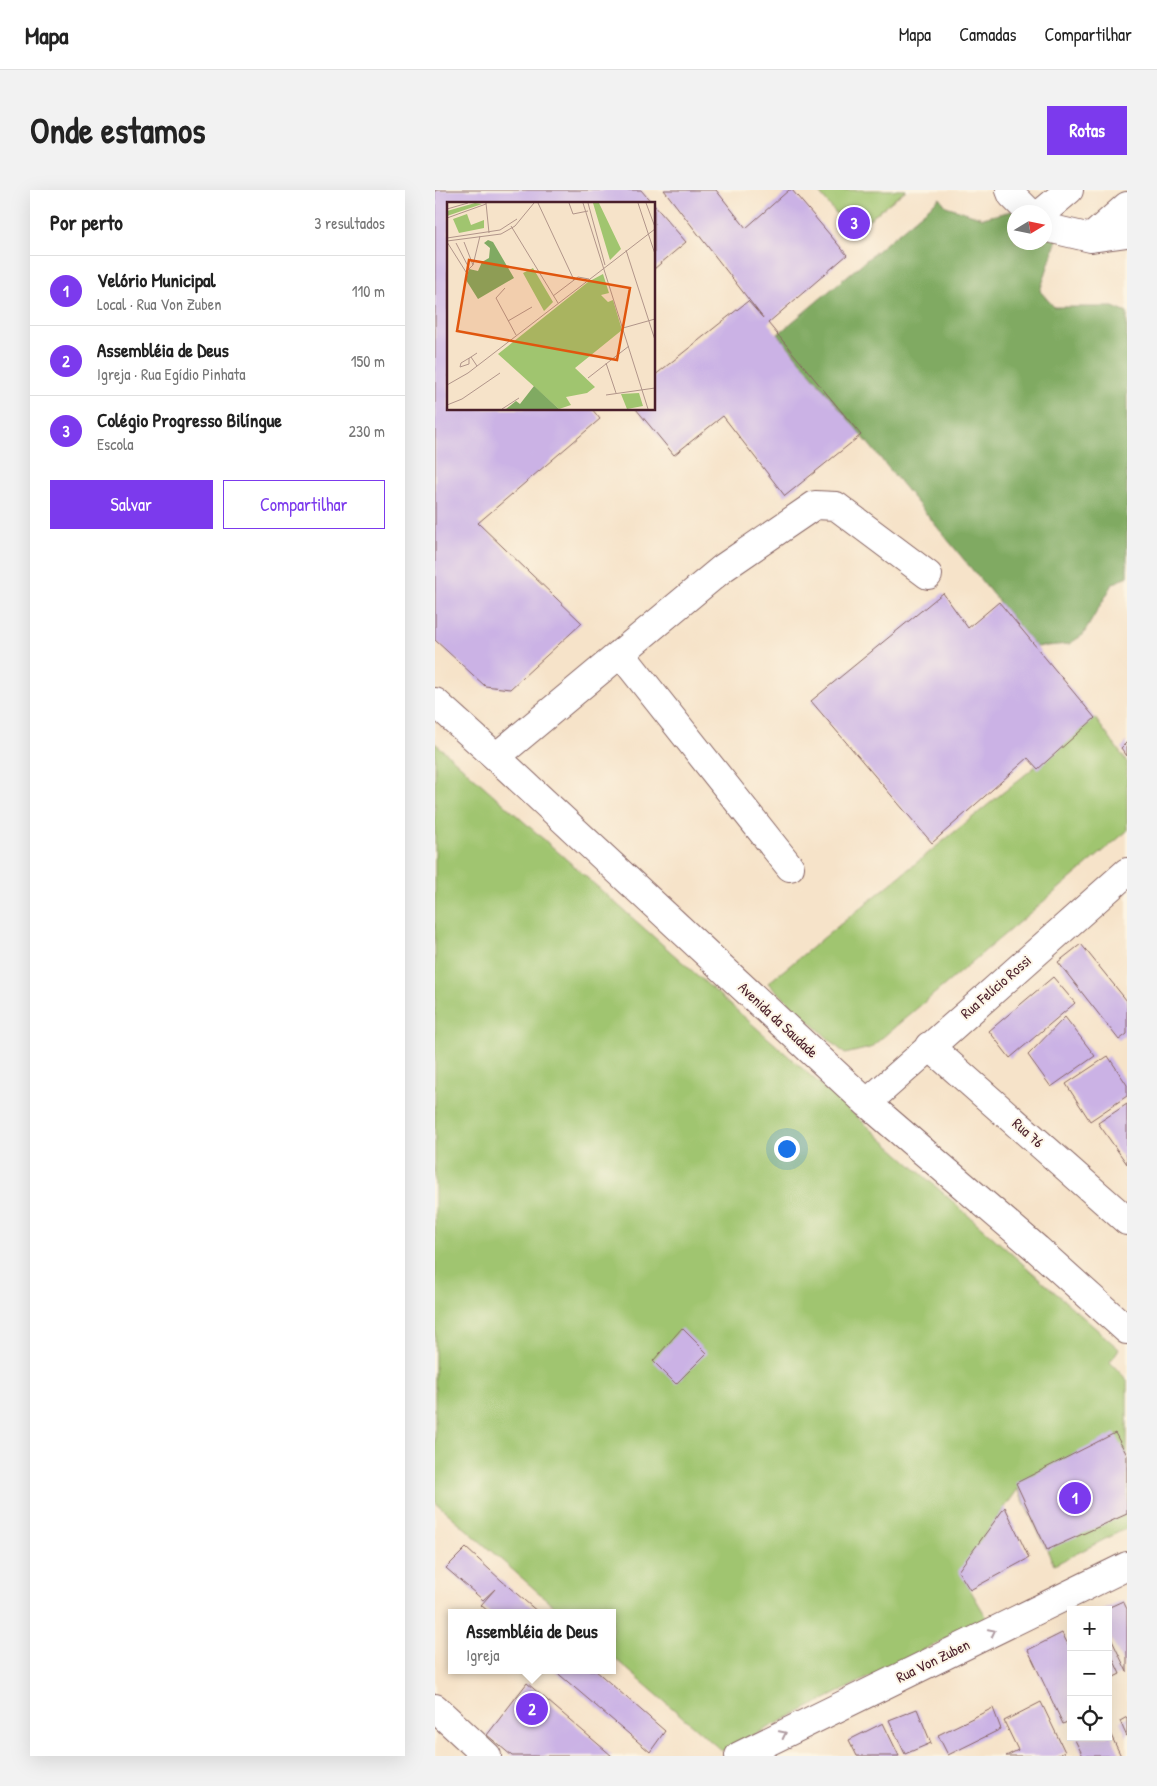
<!DOCTYPE html>
<html lang="pt">
<head>
<meta charset="utf-8">
<style>
  :root { --surface:#fff; --page:#f2f2f2; --text:#222; --muted:#767676; --line:#e0e0e0; --accent:#7c3aed }
  body { margin:0; font-family:"Patrick Hand",sans-serif; background:var(--page); color:var(--text) }
  .controls { position:absolute; right:15px; bottom:15px; display:grid; overflow:hidden; border-radius:0px; box-shadow:0 5px 20px #0002 }
  .controls button { width:45px; height:45px; display:grid; place-items:center; padding:0; border:0; border-bottom:1px solid var(--line); background:var(--surface); color:var(--text); font:25px sans-serif }
  .compass { position:absolute; left:572px; top:15px; width:45px; height:45px; border-radius:50%; background:var(--surface); box-shadow:0 5px 20px #0002; rotate:80deg }
  .you { position:absolute; left:351px; top:958px; width:18px; height:18px; margin:-12px; border:4px solid #fff; border-radius:50%; background:#1a73e8; box-shadow:0 0 0 8px #1a73e833 }
  .badge { display:grid; place-items:center; width:32px; height:32px; border-radius:50%; background:var(--accent); color:#fff; font-size:16px; font-weight:700 }
  .pin { position:absolute; translate:-50% -50%; border:2px solid #fff; box-shadow:0 1px 5px #0006 }
  .popup { position:absolute; left:13px; top:1419px; width:168px; height:65px; box-sizing:border-box; display:grid; place-content:center; border-radius:0px; background:var(--surface); filter:drop-shadow(0 1px 4px #0005); font-size:16px; white-space:nowrap; color:var(--muted) }
  .popup b { font-size:19px; color:var(--text) }
  .popup::after { content:''; position:absolute; left:50%; top:100%; margin-left:-10px; border:10px solid transparent; border-top-color:var(--surface) }
  .list { margin:0; padding:0; list-style:none }
  h2 { display:flex; justify-content:space-between; align-items:center; height:65px; margin:0; padding:0 20px; font-size:21px }
  h2 small { font-size:16px; font-weight:400; color:var(--muted) }
  .list li { display:grid; grid-template-columns:32px 1fr auto; gap:15px; align-items:center; box-sizing:border-box; height:70px; padding:0 20px; border-top:1px solid var(--line) }
  .list b { display:block; font-size:19px; white-space:nowrap }
  .list p { margin:0; font-size:16px; white-space:nowrap; color:var(--muted) }
  .list em { font-size:16px; font-style:normal; color:var(--muted) }
  .actions { display:flex; gap:10px; padding:15px 20px }
  .actions a { flex:1; padding:11px 0; border:1px solid var(--accent); border-radius:0px; text-align:center; font-size:18px; color:var(--accent) }
  .actions .main { background:var(--accent); color:#fff }
  .icon { flex:none; width:28px; height:28px; fill:none; stroke:currentColor; stroke-width:2; stroke-linecap:round; stroke-linejoin:round }
  .map { position:relative; flex:none; width:692px; height:1566px; overflow:hidden; border-radius:0px }
  header { display:flex; align-items:center; gap:30px; box-sizing:border-box; height:70px; padding:0 25px; background:var(--surface); border-bottom:1px solid var(--line) }
  header strong { font-size:24px }
  nav { display:flex; gap:28px; margin-inline-start:auto; font-size:18px }
  .intro { display:flex; align-items:center; justify-content:space-between; box-sizing:border-box; height:120px; padding:0 30px }
  h1 { margin:0; font-size:35px }
  .button { padding:12px 22px; border-radius:0px; background:var(--accent); color:#fff; font-size:18px; font-weight:700 }
  main { display:flex; gap:30px; padding:0 30px }
  aside { flex:1; background:var(--surface); border-radius:0px; box-shadow:0 5px 20px #0002 }
  .map>svg:first-child { display:block }
  .green { fill:#a0c56f; stroke:#75724d }
  .forest { fill:#80aa62; stroke:#656446; fill-rule:evenodd }
  .building { fill:#cbb2e5 }
  .lines { fill:none; stroke-linecap:round; stroke-linejoin:round }
  .minor-casing { stroke:#866462; stroke-width:30 }
  .minor { stroke:#fff; stroke-width:28 }
  .oneway { stroke:#ae9aa0 }
  .labels { text-anchor:middle; stroke-width:4; stroke-linejoin:round; paint-order:stroke }
  .street-label { font-size:15px; fill:#4a1f2b; stroke:#fcf5e5 }
  .inset-road { fill:none; stroke:#b1958a; stroke-width:1 }
  .view { fill:#e0560e; fill-opacity:0.15; stroke:#e0560e; stroke-width:2.5 }
  .inset-edge { fill:none; stroke:#4a1f2b; stroke-width:2.5 }
</style>
</head>
<body>
<header>
<strong>Mapa</strong>
<nav><a>Mapa</a><a>Camadas</a><a>Compartilhar</a></nav>
</header>
<div class="intro"><h1>Onde estamos</h1><a class="button">Rotas</a></div>
<main>
<aside>
<h2>Por perto<small>3 resultados</small></h2>
<ul class="list">
<li><span class="badge">1</span><div><b>Velório Municipal</b><p>Local · Rua Von Zuben</p></div><em>110 m</em></li>
<li><span class="badge">2</span><div><b>Assembléia de Deus</b><p>Igreja · Rua Egídio Pinhata</p></div><em>150 m</em></li>
<li><span class="badge">3</span><div><b>Colégio Progresso Bilíngue</b><p>Escola</p></div><em>230 m</em></li>
</ul>
<div class="actions"><a class="main">Salvar</a><a>Compartilhar</a></div>
</aside>
<div class="map">
<svg width="692" height="1566" viewBox="0 0 692 1566">
  <rect width="100%" height="100%" fill="#fcf5e5"/>
  <filter id="ink" filterUnits="userSpaceOnUse"><feTurbulence type="fractalNoise" baseFrequency=".02" numOctaves="2"/><feDisplacementMap in="SourceGraphic" scale="10" xChannelSelector="R" yChannelSelector="G"/><feConvolveMatrix kernelMatrix="1 2 1 2 8 2 1 2 1" color-interpolation-filters="sRGB"/></filter>
  <filter id="wash" filterUnits="userSpaceOnUse"><feTurbulence type="fractalNoise" baseFrequency=".0096" numOctaves="4" result="noise"/><feDisplacementMap in="SourceGraphic" scale="20" xChannelSelector="R" yChannelSelector="G"/><feGaussianBlur stdDeviation="1.12" result="paint"/><feColorMatrix in="noise" values="0 0 0 0 0 0 0 0 0 0 0 0 0 0 0 0 0 1.4 0 .05"/><feComposite in="paint" operator="in"/></filter>
  <g filter="url(#wash)">
    <rect width="100%" height="100%" fill="#f6e3c9"/>
    <path class="green" d="M382,0H471L417,43Z
      M660,528L692,572V641L435,858L410,864L333,793Z
      M0,553L684,1159L675,1172L692,1190V1338L619,1375L583,1299L524,1381L552,1428L287,1561L177,1466V1423H127L0,1312Z"/>
    <path class="forest" d="M505,8L511,16L548,28L605,14L623,46L605,101L619,117H678L692,123V386L678,394L648,445L634,454L601,457L343,144ZM580,22H610V52H580Z"/>
    <g id="blocks">
      <path class="building" d="M0,0H206L218,14H14V219H157L165,229L43,333L147,433L75,499L50,496L0,450Z
        M229,0H281L311,38L354,0H357L412,65L333,133L426,245L350,306L288,226L239,265L201,219H219V186L313,111L328,128Z
        M219,15L251,52L219,79Z
        M508,403L533,438L564,412L660,528L603,579L593,568L497,653L376,511Z
        M692,552V566L686,558Z
        M646,754L692,811V844L684,850L623,772Z
        M618,787L640,813L575,868L554,841Z
        M630,827L660,866L616,897L593,865Z
        M673,866L692,895V906L655,931L631,894Z
        M692,914V974L663,933Z
        M247,1138L272,1163L241,1194L218,1171Z
        M680,1243L692,1265V1324L612,1360L581,1293Z
        M570,1317L594,1368L535,1400L523,1381Z
        M31,1358L67,1391L104,1423H55L46,1415L60,1399L48,1410L11,1378Z
        M688,1411L692,1419V1482L673,1442V1420H668Z
        M627,1443L636,1460V1530L628,1534L593,1460Z
        M673,1458L685,1484L673,1490Z
        M119,1480H160L230,1541L215,1562Z
        M92,1493L177,1566H77L52,1545Z
        M606,1512L630,1562L621,1566H571L583,1560L569,1531Z
        M558,1518L566,1539L513,1565L503,1545Z
        M482,1519L496,1553L470,1564L454,1530Z
        M692,1527V1547L685,1531Z
        M448,1533L464,1566H422L414,1550Z
        M673,1539L686,1566H648L640,1550L644,1547H673Z"/>
    </g>
  </g>
  <g filter="url(#ink)">
    <use href="#blocks" fill-opacity="0" stroke="#866462" stroke-width="1"/>
    <g class="lines">
      <defs>
        <path id="minor" d="M575,0L577,5L594,22
          M608,22L634,0
          M610,35L613,38L656,48L692,43
          M656,48L692,16
          M186,464L355,677
          M0,512L61,567L432,913L602,1059L692,1140
          M61,567L288,378L380,315L401,316L493,385
          M494,856L692,1031
          M432,913L692,682
          M0,1518L52,1566
          M304,1566L692,1376"/>
      </defs>
      <use href="#minor" class="minor-casing"/>
      <use href="#minor" class="minor"/>
    </g>
    <defs><path id="oneway-chevron" d="M-2-3.5L2.5 0L-2 3.5" fill="none" stroke-width="1.6" stroke-linecap="round" stroke-linejoin="round" transform="scale(1.25)"/></defs>
    <g class="oneway">
      <use href="#oneway-chevron" transform="translate(557 1442) rotate(-26)"/>
      <use href="#oneway-chevron" transform="translate(348 1544) rotate(-26)"/>
    </g>
  </g>
  <g class="labels">
    <g class="street-label">
      <text transform="translate(561 797) rotate(-41)" y="5">Rua Felício Rossi</text>
      <text transform="translate(343 830) rotate(43)" y="5">Avenida da Saudade</text>
      <text transform="translate(593 943) rotate(41)" y="5">Rua 76</text>
      <text transform="translate(498 1471) rotate(-26)" y="5">Rua Von Zuben</text>
    </g>
  </g>
  <g transform="translate(12 12)">
    <rect width="208" height="208" fill="#f6e3c9"/>
    <path d="M28,1L35,2L0,14V9ZM146,1H152L174,47L163,58ZM20,12L24,23L37,18V26L12,31L6,17ZM86,66L106,100L97,109L76,71ZM156,72L162,91L154,93L161,100L166,98L175,128L128,166L148,185L140,191L119,195L124,203L112,207L51,152L141,80ZM192,191L196,204L180,207L174,192Z" fill="#a0c56f"/>
    <path d="M41,38L46,40L67,76L31,97L19,78L22,67L31,69L35,60L42,56L43,46L37,41ZM87,184L112,207H59L69,199L73,202Z" fill="#80aa62"/>
    <path class="inset-road" d="M39,1L42,31M91,1L127,78M122,1L126,12L141,9M136,1L201,207M141,1L158,63M191,1L208,52M199,1L208,25M0,7L21,1M0,16L39,2M64,24L111,101M0,36L53,28L70,17M0,39L54,32L68,24L87,1M0,40L19,70L26,63L33,34M17,40L26,63M9,41L23,68M179,48L208,138M58,86L49,96L69,133M106,94L131,75L142,77M61,119L85,105M176,126L208,117M22,156V162L13,165L14,161L24,155M159,161L169,191M30,164L24,155L30,151M141,176L182,144M0,183L21,171L208,27M159,193L208,186M0,203L15,197L53,171M55,207L72,196"/>
    <path class="view" d="M22,58L183,86L170,158L10,129Z"/>
    <rect width="208" height="208" class="inset-edge"/>
  </g>
</svg>
<div class="controls">
<button>+</button>
<button>−</button>
<button><svg class="icon" aria-label="locate" viewBox="0 0 24 24"><circle cx="12" cy="12" r="6"/><path d="M12 2v4M12 18v4M2 12h4M18 12h4"/></svg></button>
</div>
<svg class="compass" viewBox="-18 -18 36 36"><path d="M0-13l5 13h-10z" fill="#e53935"/><path d="M0 13l5-13h-10z" fill="#767676"/></svg>
<div class="you"></div>
<div class="pin badge" style="left:640px;top:1308px">1</div>
<div class="pin badge" style="left:97px;top:1519px">2</div>
<div class="popup"><b>Assembléia de Deus</b>Igreja</div>
<div class="pin badge" style="left:419px;top:33px">3</div>
</div>
</main>
</body>
</html>
